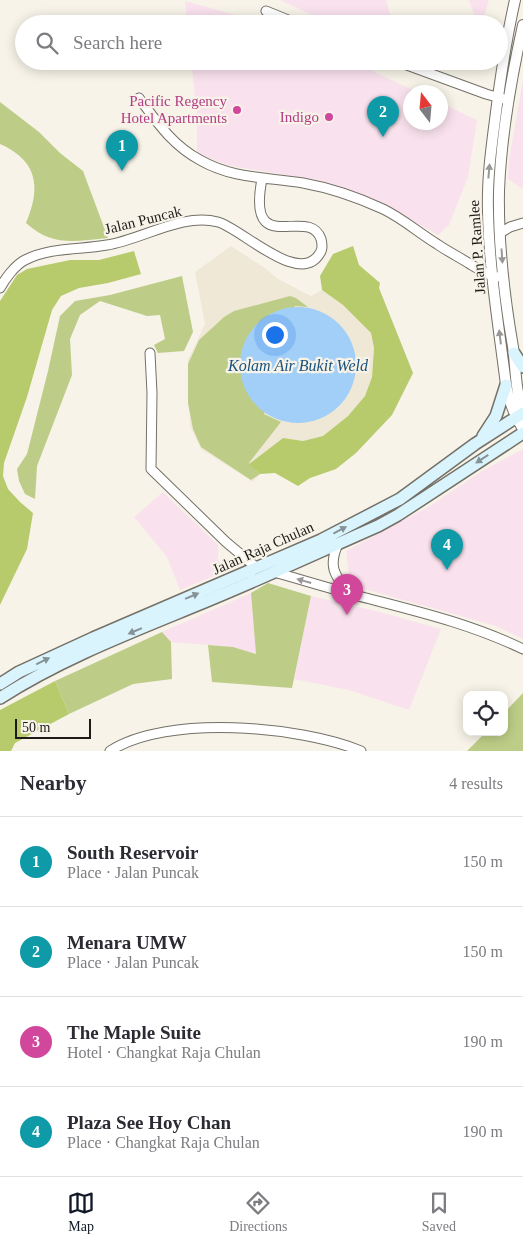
<!DOCTYPE html>
<html lang="en">
<head>
<meta charset="utf-8">
<style>
  :root { --surface:#fff; --page:#f2f2f3; --text:#2b2b33; --muted:#7c7c81; --line:#e1e1e2; --accent:#111827 }
  body { margin:0; font-family:Georgia,serif; background:var(--page); color:var(--text) }
  .controls { position:absolute; right:15px; bottom:15px; display:grid; overflow:hidden; border-radius:10px; box-shadow:0 2px 12px #0003 }
  .controls button { width:45px; height:45px; display:grid; place-items:center; padding:0; border:0; border-bottom:1px solid var(--line); background:var(--surface); color:var(--text); font:25px sans-serif }
  .compass { position:absolute; left:403px; top:85px; width:45px; height:45px; border-radius:50%; background:var(--surface); box-shadow:0 2px 12px #0003; rotate:344deg }
  .scale { position:absolute; left:15px; bottom:12px; width:76px; box-sizing:border-box; padding-left:5px; border:2px solid #1d1b17; border-top:0; font-size:14px; line-height:18px; white-space:nowrap; color:#1d1b17; -webkit-text-stroke:4px #f7f3e8; paint-order:stroke }
  .you { position:absolute; left:274px; top:334px; width:18px; height:18px; margin:-12px; border:4px solid #fff; border-radius:50%; background:#1a73e8; box-shadow:0 0 0 8px #1a73e833 }
  .badge { display:grid; place-items:center; width:32px; height:32px; border-radius:50%; background:var(--accent); color:#fff; font-size:16px; font-weight:700 }
  .pin { position:absolute; translate:-50% -41px; filter:drop-shadow(0 1px 2px #0008) }
  .pin::after { content:''; position:absolute; top:26px; width:18px; height:15px; background:inherit; clip-path:polygon(0 0,100% 0,50% 100%) }
  .list { margin:0; padding:0; list-style:none }
  h2 { display:flex; justify-content:space-between; align-items:center; height:65px; margin:0; padding:0 20px; font-size:21px }
  h2 small { font-size:16px; font-weight:400; color:var(--muted) }
  .list li { display:grid; grid-template-columns:32px 1fr auto; gap:15px; align-items:center; box-sizing:border-box; height:90px; padding:0 20px; border-top:1px solid var(--line) }
  .list b { display:block; font-size:19px; white-space:nowrap }
  .list p { margin:0; font-size:16px; white-space:nowrap; color:var(--muted) }
  .list em { font-size:16px; font-style:normal; color:var(--muted) }
  .icon { flex:none; width:28px; height:28px; fill:none; stroke:currentColor; stroke-width:2; stroke-linecap:round; stroke-linejoin:round }
  .map { position:relative; flex:none; width:523px; height:751px; overflow:hidden }
  .search { position:absolute; background:var(--surface); box-shadow:0 2px 12px #0003; left:15px; right:15px; top:15px; height:55px; display:flex; align-items:center; gap:12px; box-sizing:border-box; padding:0 18px; border-radius:28px; color:var(--muted); font-size:19px }
  .sheet { height:425px; background:var(--surface) }
  nav { display:flex; justify-content:space-around; align-items:center; box-sizing:border-box; height:70px; border-top:1px solid var(--line); background:var(--surface); font-size:14px; color:var(--muted) }
  nav a { display:grid; justify-items:center; gap:2px }
  nav .on { color:var(--accent) }
  .map>svg:first-child { display:block }
  .commercial { fill:#f9e2ed }
  .built { fill:#f0e8d7 }
  .green { fill:#bdcd87 }
  .forest { fill:#b7cb6c }
  .water { fill:#a2cff7 }
  .lines { fill:none; stroke-linecap:round; stroke-linejoin:round }
  .minor-casing { stroke:#747067; stroke-width:11 }
  .tertiary-casing { stroke:#747067; stroke-width:12 }
  .secondary-casing { stroke:#747067; stroke-width:14 }
  .minor { stroke:#fff; stroke-width:9 }
  .tertiary { stroke:#fff; stroke-width:10 }
  .secondary { stroke:#daf4fd; stroke-width:11 }
  .oneway { fill:#999897 }
  .oneway2 { fill:#859296 }
  .hotel-dot { fill:#d1479c; stroke:#f7f3e8; stroke-width:2 }
  .labels { text-anchor:middle; stroke-width:4.5; stroke-linejoin:round; paint-order:stroke }
  .hotel-label { font-size:15px; fill:#b23c85; stroke:#f7f3e8; text-anchor:end }
  .street-label { font-size:15px; fill:#1d1b17; stroke:#f7f3e8 }
  .water-label { font-size:16px; font-style:italic; fill:#1a527e; stroke:#f7f3e8 }
</style>
</head>
<body>
<div class="map">
<svg width="523" height="751" viewBox="0 0 523 751">
  <rect width="100%" height="100%" fill="#f7f3e8"/>
  <path class="commercial" d="M280,0H386L393,24H332Z
    M469,0H489L482,24H477Z
    M185,1L261,22L265,24H187Z
    M191,61H351L417,92H410V122H440L441,103L477,120L468,177L449,225L438,235L381,203L328,183L227,165L197,153V115Z
    M523,80V189L508,179L509,160Z
    M523,449V639L496,626L357,587L349,575L346,551L430,506L482,471Z
    M163,492L218,545V559L225,570L214,576L180,590L167,557L134,517Z
    M251,593L256,654L233,647L171,642L162,632Z
    M311,596L376,611L441,629L409,710L349,690L294,679Z"/>
  <path class="built" d="M231,246L265,268L278,279L311,296L322,290L343,305L371,333L374,348L372,377L365,396L348,416L323,436L303,441L283,438L249,464L260,474L253,482L201,449L190,426L188,360L205,324L195,272Z"/>
  <path class="green" d="M0,102L39,132L60,153L83,171L108,238C75,241 52,247 26,223C41,187 38,161 0,144Z
    M182,276L193,332L184,351L158,353L154,345L165,339L160,315L147,316L100,301L80,315L70,339L72,375L37,466L35,499L25,494L19,481L17,469L27,454L48,371L60,316L75,301L110,295Z
    M290,296L296,298L308,307L295,306L264,414L281,422L249,463L260,474L251,480L201,447L193,429L188,403V364L199,340L224,317L234,311Z
    M268,583L311,596L292,688L212,682L208,645L233,647L256,654L251,593Z
    M162,632L171,642L172,679L133,684L69,714L55,681Z
    M523,693V751H467L486,732H504V713Z"/>
  <path class="forest" d="M353,246L359,265L380,283L379,288L413,373L392,415L356,453L336,469L310,478L298,486L275,473L260,474L249,464L283,438L303,441L323,436L348,416L365,396L372,377L374,348L371,333L343,305L322,290L320,276L333,254Z
    M134,251L141,274L108,283L79,288L61,296L52,310L27,397L4,463L3,476L8,489L20,502L33,513L27,549L0,605V301L17,275L27,269L70,260H99Z
    M55,681L69,714L15,743L11,751H0V710Z"/>
  <path class="water" d="M240 365a58 58 0 1 1 116 0a58 58 0 1 1-116 0Z"/>
  <g class="lines">
    <defs>
      <path id="minor" d="M266,11L298,24
        M396,61L486,94L504,99
        M139,98C157,122 172,145 200,160C233,179 266,177 303,183C331,188 357,197 383,209C402,218 419,233 437,244C447,251 459,257 470,264C478,269 487,275 497,277
        M500,233L510,227L523,223
        M0,288C5,279 15,265 25,260C51,247 79,250 107,245C141,240 183,212 218,222C241,228 300,288 320,253C323,249 322,243 321,239C309,204 246,261 262,179
        M150,353L152,393L151,469L226,542L257,568
        M338,544C328,566 334,576 350,593
        M274,572C306,581 338,591 370,599C424,613 473,625 523,649
        M110,751C167,714 300,726 361,751"/>
      <path id="tertiary" d="M515,0C506,40 500,80 495,120C491,150 487,181 488,211C489,269 499,328 506,385C509,401 514,415 523,429
        M523,25C511,79 501,136 499,191C498,243 504,295 513,347C516,368 515,390 523,410"/>
      <path id="secondary" d="M514,353L523,367
        M483,436L496,416L506,385
        M0,684L19,672L93,638L321,540L400,499L475,444L523,413
        M0,698C64,657 137,630 207,601C265,577 321,551 378,526L398,515L523,433"/>
    </defs>
    <use href="#minor" class="minor-casing"/>
    <use href="#tertiary" class="tertiary-casing"/>
    <use href="#secondary" class="secondary-casing"/>
    <use href="#minor" class="minor"/>
    <use href="#tertiary" class="tertiary"/>
    <use href="#secondary" class="secondary"/>
  </g>
  <defs><path id="oneway-solid" d="M-6-.8H1V-3.2L6.5 0L1 3.2V.8H-6Z" transform="scale(1.25)"/></defs>
  <g class="oneway">
    <use href="#oneway-solid" transform="translate(489 171) rotate(-85)"/>
    <use href="#oneway-solid" transform="translate(502 256) rotate(86)"/>
    <use href="#oneway-solid" transform="translate(500 337) rotate(-97)"/>
    <use href="#oneway-solid" transform="translate(304 581) rotate(-164)"/>
  </g>
  <g class="oneway2">
    <use href="#oneway-solid" transform="translate(482 459) rotate(147)"/>
    <use href="#oneway-solid" transform="translate(340 530) rotate(-28)"/>
    <use href="#oneway-solid" transform="translate(192 596) rotate(-23)"/>
    <use href="#oneway-solid" transform="translate(135 631) rotate(157)"/>
    <use href="#oneway-solid" transform="translate(43 661) rotate(-26)"/>
  </g>
  <g class="hotel-dot">
    <circle cx="237" cy="110" r="5"/>
    <circle cx="329" cy="117" r="5"/>
  </g>
  <g class="labels">
    <g class="hotel-label">
      <text x="227" y="106">Pacific Regency<tspan x="227" dy="17">Hotel Apartments</tspan></text>
      <text x="319" y="122">Indigo</text>
    </g>
    <g class="street-label">
      <text transform="translate(143 220) rotate(-14)" y="5">Jalan Puncak</text>
      <text transform="translate(477 247) rotate(-94)" y="5">Jalan P. Ramlee</text>
      <text transform="translate(263 548) rotate(-24)" y="5">Jalan Raja Chulan</text>
    </g>
    <g class="water-label">
      <text x="298" y="371">Kolam Air Bukit Weld</text>
    </g>
  </g>
</svg>
<div class="controls">
<button><svg class="icon" aria-label="locate" viewBox="0 0 24 24"><circle cx="12" cy="12" r="6"/><path d="M12 2v4M12 18v4M2 12h4M18 12h4"/></svg></button>
</div>
<svg class="compass" viewBox="-18 -18 36 36"><path d="M0-13l5 13h-10z" fill="#e53935"/><path d="M0 13l5-13h-10z" fill="#7c7c81"/></svg>
<div class="scale">50 m</div>
<div class="you"></div>
<div class="pin badge" style="left:122px;top:171px;background:#0f9aa8">1</div>
<div class="pin badge" style="left:383px;top:137px;background:#0f9aa8">2</div>
<div class="pin badge" style="left:347px;top:615px;background:#d1479c">3</div>
<div class="pin badge" style="left:447px;top:570px;background:#0f9aa8">4</div>
<div class="search"><svg class="icon" aria-label="search" viewBox="0 0 24 24"><circle cx="10" cy="10" r="6"/><path d="M15 15l6 6"/></svg>Search here</div>
</div>
<section class="sheet">
<h2>Nearby<small>4 results</small></h2>
<ul class="list">
<li><span class="badge" style="background:#0f9aa8">1</span><div><b>South Reservoir</b><p>Place · Jalan Puncak</p></div><em>150 m</em></li>
<li><span class="badge" style="background:#0f9aa8">2</span><div><b>Menara UMW</b><p>Place · Jalan Puncak</p></div><em>150 m</em></li>
<li><span class="badge" style="background:#d1479c">3</span><div><b>The Maple Suite</b><p>Hotel · Changkat Raja Chulan</p></div><em>190 m</em></li>
<li><span class="badge" style="background:#0f9aa8">4</span><div><b>Plaza See Hoy Chan</b><p>Place · Changkat Raja Chulan</p></div><em>190 m</em></li>
</ul>
</section>
<nav>
<a class="on"><svg class="icon" aria-label="map" viewBox="0 0 24 24"><path d="M3 6l6-2 6 2 6-2v14l-6 2-6-2-6 2zM9 4v14M15 6v14"/></svg>Map</a>
<a><svg class="icon" aria-label="directions" viewBox="0 0 24 24"><path d="M12 3l9 9-9 9-9-9zM9 14v-3h6M13 9l2 2-2 2"/></svg>Directions</a>
<a><svg class="icon" aria-label="saved" viewBox="0 0 24 24"><path d="M7 4h10v16l-5-4-5 4z"/></svg>Saved</a>
</nav>
</body>
</html>
